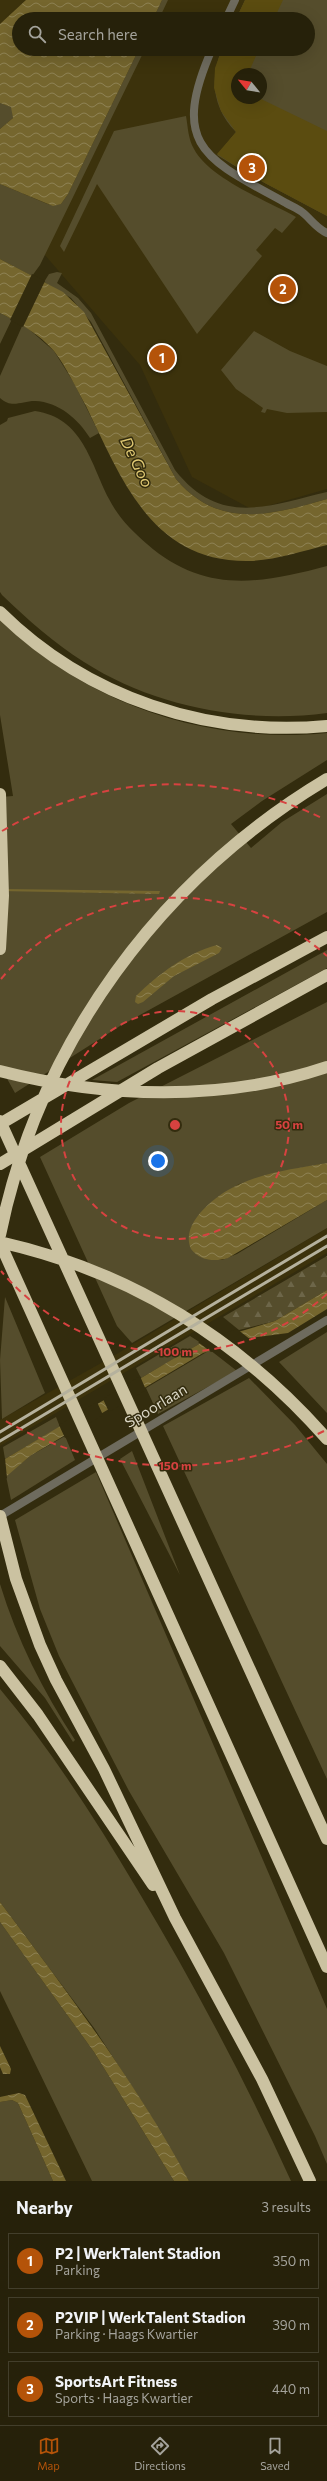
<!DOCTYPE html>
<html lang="en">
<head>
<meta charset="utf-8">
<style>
  :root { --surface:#26210a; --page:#322e18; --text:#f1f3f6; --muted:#a4a39c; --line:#423e2b; --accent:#b45309 }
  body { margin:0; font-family:Commissioner,sans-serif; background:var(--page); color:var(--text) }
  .compass { position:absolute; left:231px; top:68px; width:36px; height:36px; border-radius:50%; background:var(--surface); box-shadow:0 4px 16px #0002; rotate:300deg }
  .you { position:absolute; left:158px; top:1161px; width:14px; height:14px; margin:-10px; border:3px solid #fff; border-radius:50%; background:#1a73e8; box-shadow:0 0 0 6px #1a73e833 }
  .badge { display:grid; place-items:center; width:26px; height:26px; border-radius:50%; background:var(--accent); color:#fff; font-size:13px; font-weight:700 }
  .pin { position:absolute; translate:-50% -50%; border:2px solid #fff; box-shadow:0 1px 4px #0006 }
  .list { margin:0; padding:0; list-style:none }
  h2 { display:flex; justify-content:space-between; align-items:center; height:52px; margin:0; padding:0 16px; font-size:17px }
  h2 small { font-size:13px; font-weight:400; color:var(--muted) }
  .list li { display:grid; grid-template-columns:26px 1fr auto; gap:12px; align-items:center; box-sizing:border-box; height:56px; margin:0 8px 8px; padding:0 8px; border:1px solid var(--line); border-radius:0px }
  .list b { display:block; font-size:15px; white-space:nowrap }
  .list p { margin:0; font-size:13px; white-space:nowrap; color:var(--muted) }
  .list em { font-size:13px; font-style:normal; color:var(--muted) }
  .icon { flex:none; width:22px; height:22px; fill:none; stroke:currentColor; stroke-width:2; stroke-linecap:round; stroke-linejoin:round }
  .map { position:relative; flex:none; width:327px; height:2181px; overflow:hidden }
  .search { position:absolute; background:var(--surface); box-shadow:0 4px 16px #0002; left:12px; right:12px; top:12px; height:44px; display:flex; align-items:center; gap:10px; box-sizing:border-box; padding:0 14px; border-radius:22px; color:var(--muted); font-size:15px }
  .sheet { height:244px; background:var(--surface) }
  nav { display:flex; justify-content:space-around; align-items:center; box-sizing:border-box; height:56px; border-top:1px solid var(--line); background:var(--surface); font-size:11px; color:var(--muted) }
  nav a { display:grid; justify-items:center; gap:2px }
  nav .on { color:var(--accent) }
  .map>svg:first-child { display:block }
  .built { fill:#3c320c; fill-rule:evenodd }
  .green { fill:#554d2c; fill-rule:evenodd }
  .forest { fill:url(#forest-firs) }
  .water { fill:url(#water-waves) }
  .pier { fill:#332c0e }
  .building { fill:#5b4c10 }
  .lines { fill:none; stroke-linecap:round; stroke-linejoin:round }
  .street { stroke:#6e6b5e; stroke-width:8 }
  .highway { stroke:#cbc2a1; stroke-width:12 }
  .rail { stroke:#b5b19d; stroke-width:3 }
  .ring { fill:none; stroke:#d74240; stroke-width:2; stroke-dasharray:7 5 }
  .labels { text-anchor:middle; stroke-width:3; stroke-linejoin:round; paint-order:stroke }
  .street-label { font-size:15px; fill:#dad6c5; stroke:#332c0e }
  .water-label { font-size:16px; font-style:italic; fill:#dfc873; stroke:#332c0e }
  .centre { fill:#d74240; stroke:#332c0e; stroke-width:2 }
  .ring-label { font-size:12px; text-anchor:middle; font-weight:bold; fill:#d74240; stroke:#332c0e; stroke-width:3; stroke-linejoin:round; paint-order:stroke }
</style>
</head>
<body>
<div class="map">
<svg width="327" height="2181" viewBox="0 0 327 2181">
  <defs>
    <pattern id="forest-firs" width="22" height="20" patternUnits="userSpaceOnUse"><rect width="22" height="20" fill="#554d2c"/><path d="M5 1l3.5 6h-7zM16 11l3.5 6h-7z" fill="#6d6649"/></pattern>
    <pattern id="water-waves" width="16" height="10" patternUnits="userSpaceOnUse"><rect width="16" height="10" fill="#75662e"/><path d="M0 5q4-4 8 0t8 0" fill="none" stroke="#8e8254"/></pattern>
  </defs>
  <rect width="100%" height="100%" fill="#332c0e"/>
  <path class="built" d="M0,0H327V489L253,510L192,477L140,365L44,254L0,234ZM19,19H308V49H19ZM237,74H261V98H237Z
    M327,1228V1253L0,1446V1420L110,1358Z"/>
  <path class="green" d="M162,0H168L159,19H153Z
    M245,0H327V216L248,174L217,155L236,132C213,109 209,79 222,49H308V19H236ZM237,74H261V98H237Z
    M139,49H145L40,265L32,276L0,259V184L50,205L61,204L68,194Z
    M0,103L12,107L13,118L0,129Z
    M186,116C188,127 188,139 194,149C209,178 267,201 296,217L282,233L275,228L256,250L262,256L197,334L97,184L64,252L60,246L114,131Z
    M57,272L62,273L57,283L78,298L91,313L175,470C220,527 267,506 327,492V499C271,515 219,530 176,479L91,322L71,298L44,282L49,274Z
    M0,313L12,319L0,344Z
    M23,324L54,351L74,383L99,433L90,438C78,419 59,402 35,401C21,401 12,409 0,398V376Z
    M254,331L290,351L327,366V412L287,413L267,409L265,413L261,412L263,408L236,389L221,370Z
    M35,411C83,418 90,462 109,499C118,517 132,531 147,544C204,594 260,584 327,566V713C246,724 154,707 84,662C54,643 28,620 2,595L0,592V425L7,421L8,418Z
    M0,619C85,704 208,745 327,733V760L262,801L231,824L251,848L282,822L327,794V912L120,1026L15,1093L0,1066V797L13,796L0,715Z
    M327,950V968L117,1082L92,1080Z
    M327,1002V1163L292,1170L239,1184L213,1201L205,1259L222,1260L237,1254L327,1200V1228L132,1343L117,1326L40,1157L129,1103Z
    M5,1297L45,1393L2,1419L0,1360Z
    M327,1332V1413L279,1362Z
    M190,1336L201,1343L141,1378L136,1368Z
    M210,1350L237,1371L158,1414L146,1388Z
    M249,1378L295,1425L327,1464V1779L163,1426Z
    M56,1417L60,1427L5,1459L3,1447Z
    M65,1436L75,1460L11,1500L6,1476L30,1456Z
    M132,1451L180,1575L120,1459Z
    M96,1472L327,2009V2164L315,2136L224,1953L129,1791L59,1656L40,1609L15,1520Z
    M0,1584C17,1640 43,1691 75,1740L73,1742L45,1698L0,1646Z
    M0,1689C52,1751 96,1820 137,1889C194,1984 245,2080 291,2181H189L146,2108L94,2028L0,1902Z
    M0,1922L94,2052L174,2181H92L0,1991Z
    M12,2100L18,2103L53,2181H0V2102Z"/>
  <path class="forest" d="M327,1256V1290L275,1321L239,1330L223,1317Z"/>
  <path class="water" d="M26,0H162L153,19H19V49H139L68,194L61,204L53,206L0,184V129L13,118L11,107L0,103V24Z
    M0,259L63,292L84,312L176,479C219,530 271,515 327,499V545C302,551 276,560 250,561C152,563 122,480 86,406C76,388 67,368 54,351C39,334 20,323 0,313Z
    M0,889L160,891L159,894L0,891Z
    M217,945L222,948L219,953L174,976L143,1002L138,1004L135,1002L136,996C160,973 185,954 217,945Z
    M327,1163V1200L228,1258C215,1262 200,1261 191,1249C179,1223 218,1193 240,1184C266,1172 299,1168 327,1163Z
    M327,1290V1309L288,1333L250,1338L203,1353L30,1456L0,1482V1464L5,1459L173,1359L201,1343L275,1321Z
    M0,1902C67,1992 136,2082 189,2181H174L94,2052L0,1922Z
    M0,2046L11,2069L10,2074H3L0,2067Z
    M19,2093L25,2095L66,2181H53L18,2103L12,2100L0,2102V2097Z"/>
  <path class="pier" d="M32,274L45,281L23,327L10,320Z
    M237,1329L251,1340L211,1352L198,1342Z
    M140,1376L146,1390L109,1412L103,1399Z
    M97,1402L103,1415L65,1438L59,1425Z
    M5,1458L7,1478L0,1484V1462Z"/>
  <path class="building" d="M245,0H283L274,19H236Z
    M222,49H259L248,74H237V98H259L327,131V216L248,174L217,154L236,132L221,111L214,88L215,68Z"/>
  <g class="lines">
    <path class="street" d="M226,19L235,0
      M212,49C169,147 206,159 286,203C291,206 297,208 302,212C311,219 316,228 327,233
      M0,1516L327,1320"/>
    <path class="highway" d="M0,612C87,698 207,737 327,726
      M0,794L3,896L0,949
      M0,1071C105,1098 223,1102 327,1067
      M0,1121L327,1839
      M0,1124L212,999L327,937
      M0,1164L158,1068L327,975
      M0,1235C39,1043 160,879 327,779
      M0,1242C130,1271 240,1340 327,1439
      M0,1243L327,1967
      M0,1516L16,1579L40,1645L56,1680L104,1769L175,1918L262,2079L310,2181
      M0,1666L38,1715L153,1885"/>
    <path class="rail" d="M0,1432L327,1236
      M0,1441L327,1246"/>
  </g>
  <g class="ring">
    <circle cx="175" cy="1125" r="114"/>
    <path d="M327 1294A227 227 0 0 1 1 1271M1 979A227 227 0 0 1 327 956"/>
    <path d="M324 1431A341 341 0 0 1 2 1419M2 831A341 341 0 0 1 324 819"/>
  </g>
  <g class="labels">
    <g class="street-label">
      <text transform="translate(156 1406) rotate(-31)" y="5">Spoorlaan</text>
    </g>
    <g class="water-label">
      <text transform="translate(137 462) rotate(64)" y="6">De Goo</text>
    </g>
  </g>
  <circle cx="175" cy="1125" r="6" class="centre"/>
  <g class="ring-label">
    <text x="289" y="1129">50 m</text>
    <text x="175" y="1356">100 m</text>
    <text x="175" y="1470">150 m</text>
  </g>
</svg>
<svg class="compass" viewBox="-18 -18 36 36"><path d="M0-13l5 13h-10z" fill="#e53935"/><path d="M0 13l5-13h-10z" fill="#a4a39c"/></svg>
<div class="you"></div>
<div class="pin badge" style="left:162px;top:358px">1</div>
<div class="pin badge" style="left:283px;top:289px">2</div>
<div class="pin badge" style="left:252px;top:168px">3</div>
<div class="search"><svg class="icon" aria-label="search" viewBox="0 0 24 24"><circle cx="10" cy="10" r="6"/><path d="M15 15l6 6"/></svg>Search here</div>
</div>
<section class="sheet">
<h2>Nearby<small>3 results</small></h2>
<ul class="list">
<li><span class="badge">1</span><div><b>P2 | WerkTalent Stadion</b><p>Parking</p></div><em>350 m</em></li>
<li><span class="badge">2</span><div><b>P2VIP | WerkTalent Stadion</b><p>Parking · Haags Kwartier</p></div><em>390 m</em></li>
<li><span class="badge">3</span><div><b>SportsArt Fitness</b><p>Sports · Haags Kwartier</p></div><em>440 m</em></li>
</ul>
</section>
<nav>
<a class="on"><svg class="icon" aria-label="map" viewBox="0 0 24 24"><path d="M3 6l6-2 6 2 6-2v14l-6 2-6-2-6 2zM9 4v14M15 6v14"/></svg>Map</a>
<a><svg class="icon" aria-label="directions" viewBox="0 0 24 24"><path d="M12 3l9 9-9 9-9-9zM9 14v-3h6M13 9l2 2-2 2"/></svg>Directions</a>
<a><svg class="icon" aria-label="saved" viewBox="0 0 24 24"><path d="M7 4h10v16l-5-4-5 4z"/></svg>Saved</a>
</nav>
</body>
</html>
